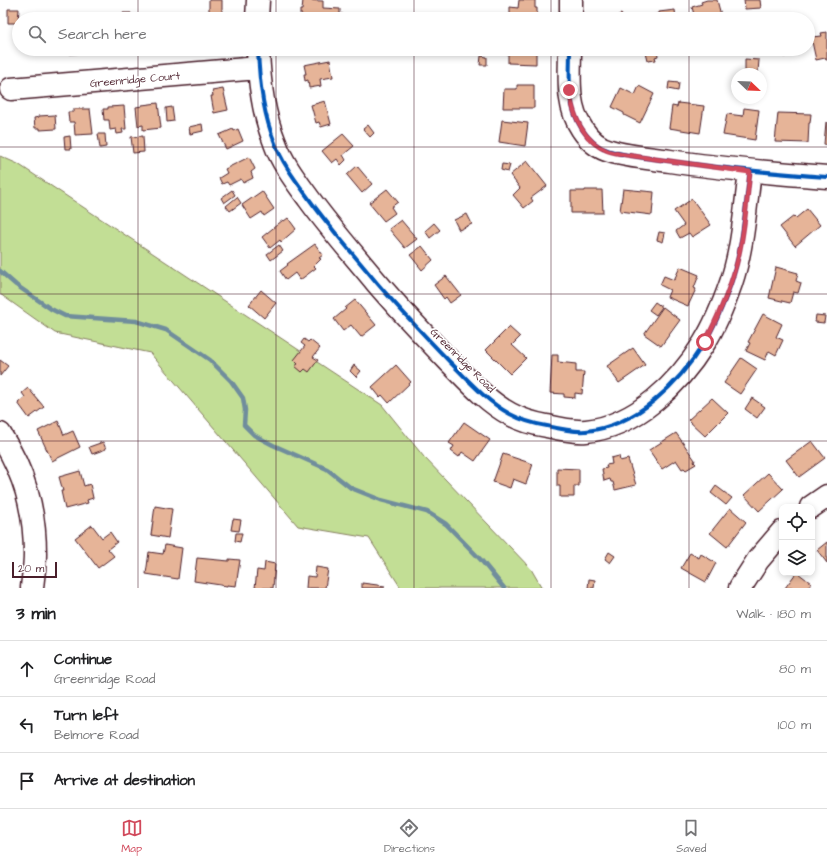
<!DOCTYPE html>
<html lang="en">
<head>
<meta charset="utf-8">
<style>
  :root { --surface:#fff; --page:#f2f2f2; --text:#202124; --muted:#757577; --line:#e0e0e0; --accent:#d1495b }
  body { margin:0; font-family:"Architects Daughter",sans-serif; background:var(--page); color:var(--text) }
  .controls { position:absolute; right:12px; bottom:12px; display:grid; overflow:hidden; border-radius:8px; box-shadow:0 2px 6px #0003 }
  .controls button { width:36px; height:36px; display:grid; place-items:center; padding:0; border:0; border-bottom:1px solid var(--line); background:var(--surface); color:var(--text); font:20px sans-serif }
  .compass { position:absolute; left:731px; top:68px; width:36px; height:36px; border-radius:50%; background:var(--surface); box-shadow:0 2px 6px #0003; rotate:113deg }
  .scale { position:absolute; left:12px; bottom:10px; width:45px; box-sizing:border-box; padding-left:4px; border:2px solid #4a1f2b; border-top:0; font-size:11px; line-height:14px; white-space:nowrap; color:#4a1f2b; -webkit-text-stroke:3px #fff; paint-order:stroke }
  .stop { position:absolute; width:12px; height:12px; margin:-9px; border:3px solid #d1495b; border-radius:50%; background:#fff }
  .stop.end { background:#d1495b; border-color:#fff; box-shadow:0 1px 4px #0008 }
  .list { margin:0; padding:0; list-style:none }
  h2 { display:flex; justify-content:space-between; align-items:center; height:52px; margin:0; padding:0 16px; font-size:17px }
  h2 small { font-size:13px; font-weight:400; color:var(--muted) }
  .list li { display:grid; grid-template-columns:26px 1fr auto; gap:12px; align-items:center; box-sizing:border-box; height:56px; padding:0 16px; border-top:1px solid var(--line) }
  .list b { display:block; font-size:15px; white-space:nowrap }
  .list p { margin:0; font-size:13px; white-space:nowrap; color:var(--muted) }
  .list em { font-size:13px; font-style:normal; color:var(--muted) }
  .icon { flex:none; width:22px; height:22px; fill:none; stroke:currentColor; stroke-width:2; stroke-linecap:round; stroke-linejoin:round }
  .map { position:relative; flex:none; width:827px; height:588px; overflow:hidden }
  .search { position:absolute; background:var(--surface); box-shadow:0 2px 6px #0003; left:12px; right:12px; top:12px; height:44px; display:flex; align-items:center; gap:10px; box-sizing:border-box; padding:0 14px; border-radius:22px; color:var(--muted); font-size:15px }
  .sheet { height:220px; background:var(--surface) }
  nav { display:flex; justify-content:space-around; align-items:center; box-sizing:border-box; height:56px; border-top:1px solid var(--line); background:var(--surface); font-size:11px; color:var(--muted) }
  nav a { display:grid; justify-items:center; gap:2px }
  nav .on { color:var(--accent) }
  .map>svg:first-child { display:block }
  .green { fill:#c2de95; stroke:#867e60 }
  .lines { fill:none; stroke-linecap:round; stroke-linejoin:round }
  .stream { stroke:#6f8d9c; stroke-width:4.5 }
  .building { fill:#e6b498; stroke:#4a1f2b }
  .minor-casing { stroke:#4a1f2b; stroke-width:25 }
  .minor { stroke:#fff; stroke-width:22 }
  .cycleway-casing { stroke:#fff; stroke-width:6 }
  .cycleway { stroke:#0057b8; stroke-width:4 }
  .route { stroke:#d1495b; stroke-width:5 }
  .grid { fill:none; stroke:#4a1f2b; stroke-width:1; stroke-opacity:0.55 }
  .labels { text-anchor:middle; stroke-width:3.5; stroke-linejoin:round; paint-order:stroke }
  .street-label { font-size:11px; fill:#4a1f2b; stroke:#fff }
</style>
</head>
<body>
<div class="map">
<svg width="827" height="588" viewBox="0 0 827 588">
  <rect width="100%" height="100%" fill="#fff"/>
  <filter id="ink" filterUnits="userSpaceOnUse"><feTurbulence type="fractalNoise" baseFrequency=".025" numOctaves="2"/><feDisplacementMap in="SourceGraphic" scale="8" xChannelSelector="R" yChannelSelector="G"/><feConvolveMatrix kernelMatrix="1 2 1 2 8 2 1 2 1" color-interpolation-filters="sRGB"/></filter>
  <g filter="url(#ink)">
    <path class="green" d="M0,156L18,164L382,405L424,457L531,569L542,588H401L369,538L298,526L150,353L55,333L0,294Z"/>
    <g class="lines">
      <path class="stream" d="M0,271L16,285L51,309L65,316L136,321L166,330L210,360L231,381L243,398L245,410L244,425L254,435L273,445L327,469L351,488L381,500L427,512L446,524L481,560L504,588"/>
    </g>
    <path class="building" d="M209,0H222V18L211,17V12H209Z
      M303,0L323,1V8L340,9V14H343L342,17H333V18H330V19L314,18V19H303L301,18L302,14H300V10H302Z
      M519,0H535V8H537V19H510V7L518,8Z
      M707,0H717L722,19H695L692,7L702,4L701,2Z
      M744,0H760L761,8L745,9Z
      M8,9H19L18,23H8Z
      M675,10L676,19H649V15L659,14V12Z
      M123,13H131V19H123Z
      M621,14L624,19H610Z
      M88,15H96V19H89Z
      M827,32V60H826L825,58L816,60L811,37L822,36L821,33Z
      M28,49H50V53L33,54V51L28,52Z
      M64,49H86L87,53L70,54V52L65,53Z
      M99,49H120V50L104,51V50L99,51Z
      M211,49H222V52H211Z
      M301,49H331V50H301Z
      M505,49H536V64L508,63V49Z
      M645,49H657L658,56L655,57L656,60L648,61Z
      M767,49H788L785,57Z
      M481,56L487,57V65H480Z
      M745,59L759,60L758,72H745Z
      M330,60L333,77L320,79L321,86L309,88L308,80L305,81L304,74H306L304,65Z
      M669,82L679,83L678,91L668,89Z
      M517,85H534V108H503L504,89H517Z
      M639,86L654,94L640,123L624,115V113L612,107L621,88L635,95Z
      M223,89L228,110L214,113L211,96H213L212,91Z
      M325,101L331,124L321,127L319,122L316,123L311,105Z
      M158,103L161,128L143,130V125L138,126L136,107L142,106V105Z
      M678,103L704,106L700,133L669,128L672,106L677,107Z
      M124,106L126,129H122L123,133L117,134L116,129L110,130L109,120H104L103,109H108V107Z
      M172,107L174,121L167,122L166,108Z
      M744,108L759,110L755,140L723,135L727,114L743,116Z
      M74,109H90L93,134L75,135L74,122H69L68,112H74Z
      M778,113L811,114L810,123H809L808,143L775,142Z
      M55,115L56,129L40,130V128H35L34,118L39,117V116Z
      M502,120L528,123L525,146L499,142Z
      M826,122L827,123V145L824,144Z
      M202,124L203,131L190,134L189,127Z
      M368,125L374,133L370,137L363,129Z
      M233,129L234,131L238,129L243,141L226,149L219,135Z
      M98,134H105L106,147L100,148Z
      M343,134L354,146L343,155L346,160L341,165L337,159L332,163L322,151Z
      M70,136L71,149H65L64,137Z
      M143,136L144,152L133,153L131,137Z
      M249,157L255,169L251,172L253,178L243,183L241,179L229,185L227,182L222,184L219,178L227,173L225,169Z
      M527,161L547,186L531,198L533,201L524,208L513,195L520,188L510,175Z
      M502,164L510,165L508,172L501,170Z
      M357,166L372,184L362,193L347,175Z
      M387,189L398,202L391,207L395,213L384,221L369,203Z
      M623,189L654,192L652,215L620,211Z
      M232,190L235,195L224,203L221,198Z
      M585,190H602L603,213H571V191H585Z
      M262,191L274,209L264,216L262,212L251,219L242,205Z
      M237,197L241,203L230,211L226,206Z
      M692,199L711,225L692,237L689,233L680,238L676,231L684,225L674,211Z
      M807,209L820,225L795,246L780,227L794,216L796,218Z
      M467,214L472,224L459,230L454,220Z
      M288,218L296,229L281,242L280,240L270,248L262,237L283,220L284,221Z
      M401,220L417,239L405,248L389,229Z
      M434,223L440,230L430,238L425,231Z
      M659,232L665,233L663,242L657,240Z
      M315,244L323,255L319,258L321,259L314,266L316,268L300,280L295,273L286,280L280,271L288,265L287,264Z
      M279,245L283,251L271,260L267,254Z
      M422,246L433,260L422,270L410,255Z
      M680,267L699,275L694,288L696,289L688,306L667,297L670,290L660,285L664,276L674,280Z
      M776,267L798,273L796,281L801,283L798,293L793,292L790,303L769,298Z
      M446,276L461,295L450,303L446,297L444,299L434,285Z
      M261,290L276,303L264,318L249,305Z
      M355,300L376,325L361,337L351,325L343,331L334,319L346,309L345,308Z
      M655,302L662,307L656,315L649,310Z
      M663,307L680,320L661,346L644,334Z
      M763,314L782,324L776,337L783,340L776,355L769,351L765,360L746,351L750,343L748,342Z
      M816,315L825,316L824,323L815,322Z
      M509,327L520,337L512,345L526,358L510,374L486,350Z
      M304,339L308,342L310,340L320,348L313,357L318,360L309,372L305,369L302,372L295,366L298,364L294,360L305,346L301,343Z
      M633,348L645,365L619,383L607,366Z
      M552,355H558V362L576,364V372H584L582,394L575,393V398L564,397V394L550,393Z
      M741,358L757,369L740,394L724,383Z
      M0,360L8,366L0,376Z
      M354,365L361,371L356,377L350,371Z
      M396,365L411,382L389,403L382,395L380,397L372,387Z
      M28,388L44,407L29,418L18,403L25,397L22,393Z
      M712,398L728,413L705,436L688,420Z
      M752,398L765,407L757,418L745,409Z
      M58,421L64,435L73,431L80,447L52,461L38,431Z
      M464,422L490,440L475,461L462,452L459,457L451,451L454,446L449,443Z
      M676,433L695,460L694,462L696,464L686,470L684,468L682,469L676,460L662,469L649,450Z
      M812,441L825,458L799,477L786,460Z
      M103,442L106,449L92,454L89,447Z
      M503,454L533,464L526,484L513,479L510,488L493,482Z
      M619,456L620,461L628,459L636,485L615,490L613,482H611L610,479L604,481L602,469L607,468L606,465L612,464L611,458Z
      M557,468L579,469V486H574V497H560V486H557Z
      M80,471L84,486L90,484L93,498L87,500L88,503L65,509L61,491H63L59,477Z
      M768,473L783,489L759,511L744,495Z
      M716,486L732,498L726,505L711,493Z
      M155,506L172,509L168,538L151,535Z
      M730,508L746,522L727,547L710,533Z
      M233,519L241,520L239,531L231,530Z
      M92,525L102,538L110,532L117,542L108,549L114,556L98,568L75,538Z
      M236,533H242L240,542L235,541Z
      M827,542V563L817,550Z
      M165,545L182,548L178,579L146,574L149,552L163,554Z
      M609,552L615,556L610,563L605,559Z
      M690,553L699,558L701,554L716,563L706,582L681,568Z
      M197,558L229,561V559L240,560L236,586L227,585V586L194,581Z
      M265,562L275,564L273,588H255L257,570L264,571Z
      M316,567L328,569L325,588H306L307,576L315,577Z
      M796,573H798L811,583L808,587L810,588H785Z
      M589,579L595,580L594,588H588Z
      M362,583L385,586L384,588H362Z"/>
    <g class="lines">
      <defs>
        <path id="minor" d="M257,19L258,0
          M571,19V0
          M258,49C259,80 263,114 275,143C282,163 296,181 309,199C330,228 354,255 377,283C400,310 424,335 448,360C467,379 486,401 510,414C521,420 535,424 547,426C560,429 574,432 586,431C637,426 679,383 704,343C716,324 724,303 731,283C743,248 745,209 750,172
          M570,49C570,76 566,105 582,129C588,138 598,148 610,151C629,157 650,158 670,161C723,169 774,173 827,177
          M11,89L258,68
          M0,434C24,472 35,508 35,554C35,565 33,577 32,588
          M811,507L827,496
          M740,588L758,560L782,532"/>
      </defs>
      <use href="#minor" class="minor-casing"/>
      <use href="#minor" class="minor"/>
      <defs>
        <path id="cycleway" d="M258,49C259,80 263,114 275,143C282,163 296,181 309,199C330,228 354,255 377,283C400,310 424,335 448,360C467,379 486,401 510,414C521,420 535,424 547,426C560,429 574,432 586,431C637,426 679,383 704,343C716,324 724,303 731,283C743,248 745,209 750,172
          M570,49C570,76 566,105 582,129C588,138 598,148 610,151C629,157 650,158 670,161C723,169 774,173 827,177"/>
      </defs>
      <use href="#cycleway" class="cycleway-casing"/>
      <use href="#cycleway" class="cycleway"/>
    </g>
  </g>
  <g class="lines" filter="url(#ink)">
    <path class="route" d="M569,90C573,115 582,141 608,151C614,153 620,154 626,155L750,172C747,197 745,228 739,254C732,285 720,313 705,342"/>
  </g>
  <path class="grid" d="M138,0V19M276,0V19M414,0V19M551,0V19M689,0V19M138,49V588M276,49V588M414,49V588M551,49V588M689,49V588M0,147H827M0,294H827M0,441H827"/>
  <g class="labels">
    <g class="street-label">
      <text transform="translate(135 79) rotate(-5)" y="4">Greenridge Court</text>
      <text transform="translate(463 360) rotate(45)" y="4">Greenridge Road</text>
    </g>
  </g>
</svg>
<div class="controls">
<button><svg class="icon" aria-label="locate" viewBox="0 0 24 24"><circle cx="12" cy="12" r="6"/><path d="M12 2v4M12 18v4M2 12h4M18 12h4"/></svg></button>
<button><svg class="icon" aria-label="layers" viewBox="0 0 24 24"><path d="M12 4l9 5-9 5-9-5zM3 14l9 5 9-5"/></svg></button>
</div>
<svg class="compass" viewBox="-18 -18 36 36"><path d="M0-13l5 13h-10z" fill="#e53935"/><path d="M0 13l5-13h-10z" fill="#757577"/></svg>
<div class="scale">20 m</div>
<div class="stop" style="left:705px;top:342px"></div>
<div class="stop end" style="left:569px;top:90px"></div>
<div class="search"><svg class="icon" aria-label="search" viewBox="0 0 24 24"><circle cx="10" cy="10" r="6"/><path d="M15 15l6 6"/></svg>Search here</div>
</div>
<section class="sheet">
<h2>3 min<small>Walk · 180 m</small></h2>
<ul class="list">
<li><svg class="icon" aria-label="ahead" viewBox="0 0 24 24"><path d="M12 20V5M6 11l6-6 6 6"/></svg><div><b>Continue</b><p>Greenridge Road</p></div><em>80 m</em></li>
<li><svg class="icon" aria-label="left" viewBox="0 0 24 24"><path d="M17 20v-9H6M10 6l-5 5 5 5"/></svg><div><b>Turn left</b><p>Belmore Road</p></div><em>100 m</em></li>
<li><svg class="icon" aria-label="arrive" viewBox="0 0 24 24"><path d="M6 21V4h12l-3 4 3 4H6"/></svg><div><b>Arrive at destination</b></div></li>
</ul>
</section>
<nav>
<a class="on"><svg class="icon" aria-label="map" viewBox="0 0 24 24"><path d="M3 6l6-2 6 2 6-2v14l-6 2-6-2-6 2zM9 4v14M15 6v14"/></svg>Map</a>
<a><svg class="icon" aria-label="directions" viewBox="0 0 24 24"><path d="M12 3l9 9-9 9-9-9zM9 14v-3h6M13 9l2 2-2 2"/></svg>Directions</a>
<a><svg class="icon" aria-label="saved" viewBox="0 0 24 24"><path d="M7 4h10v16l-5-4-5 4z"/></svg>Saved</a>
</nav>
</body>
</html>
